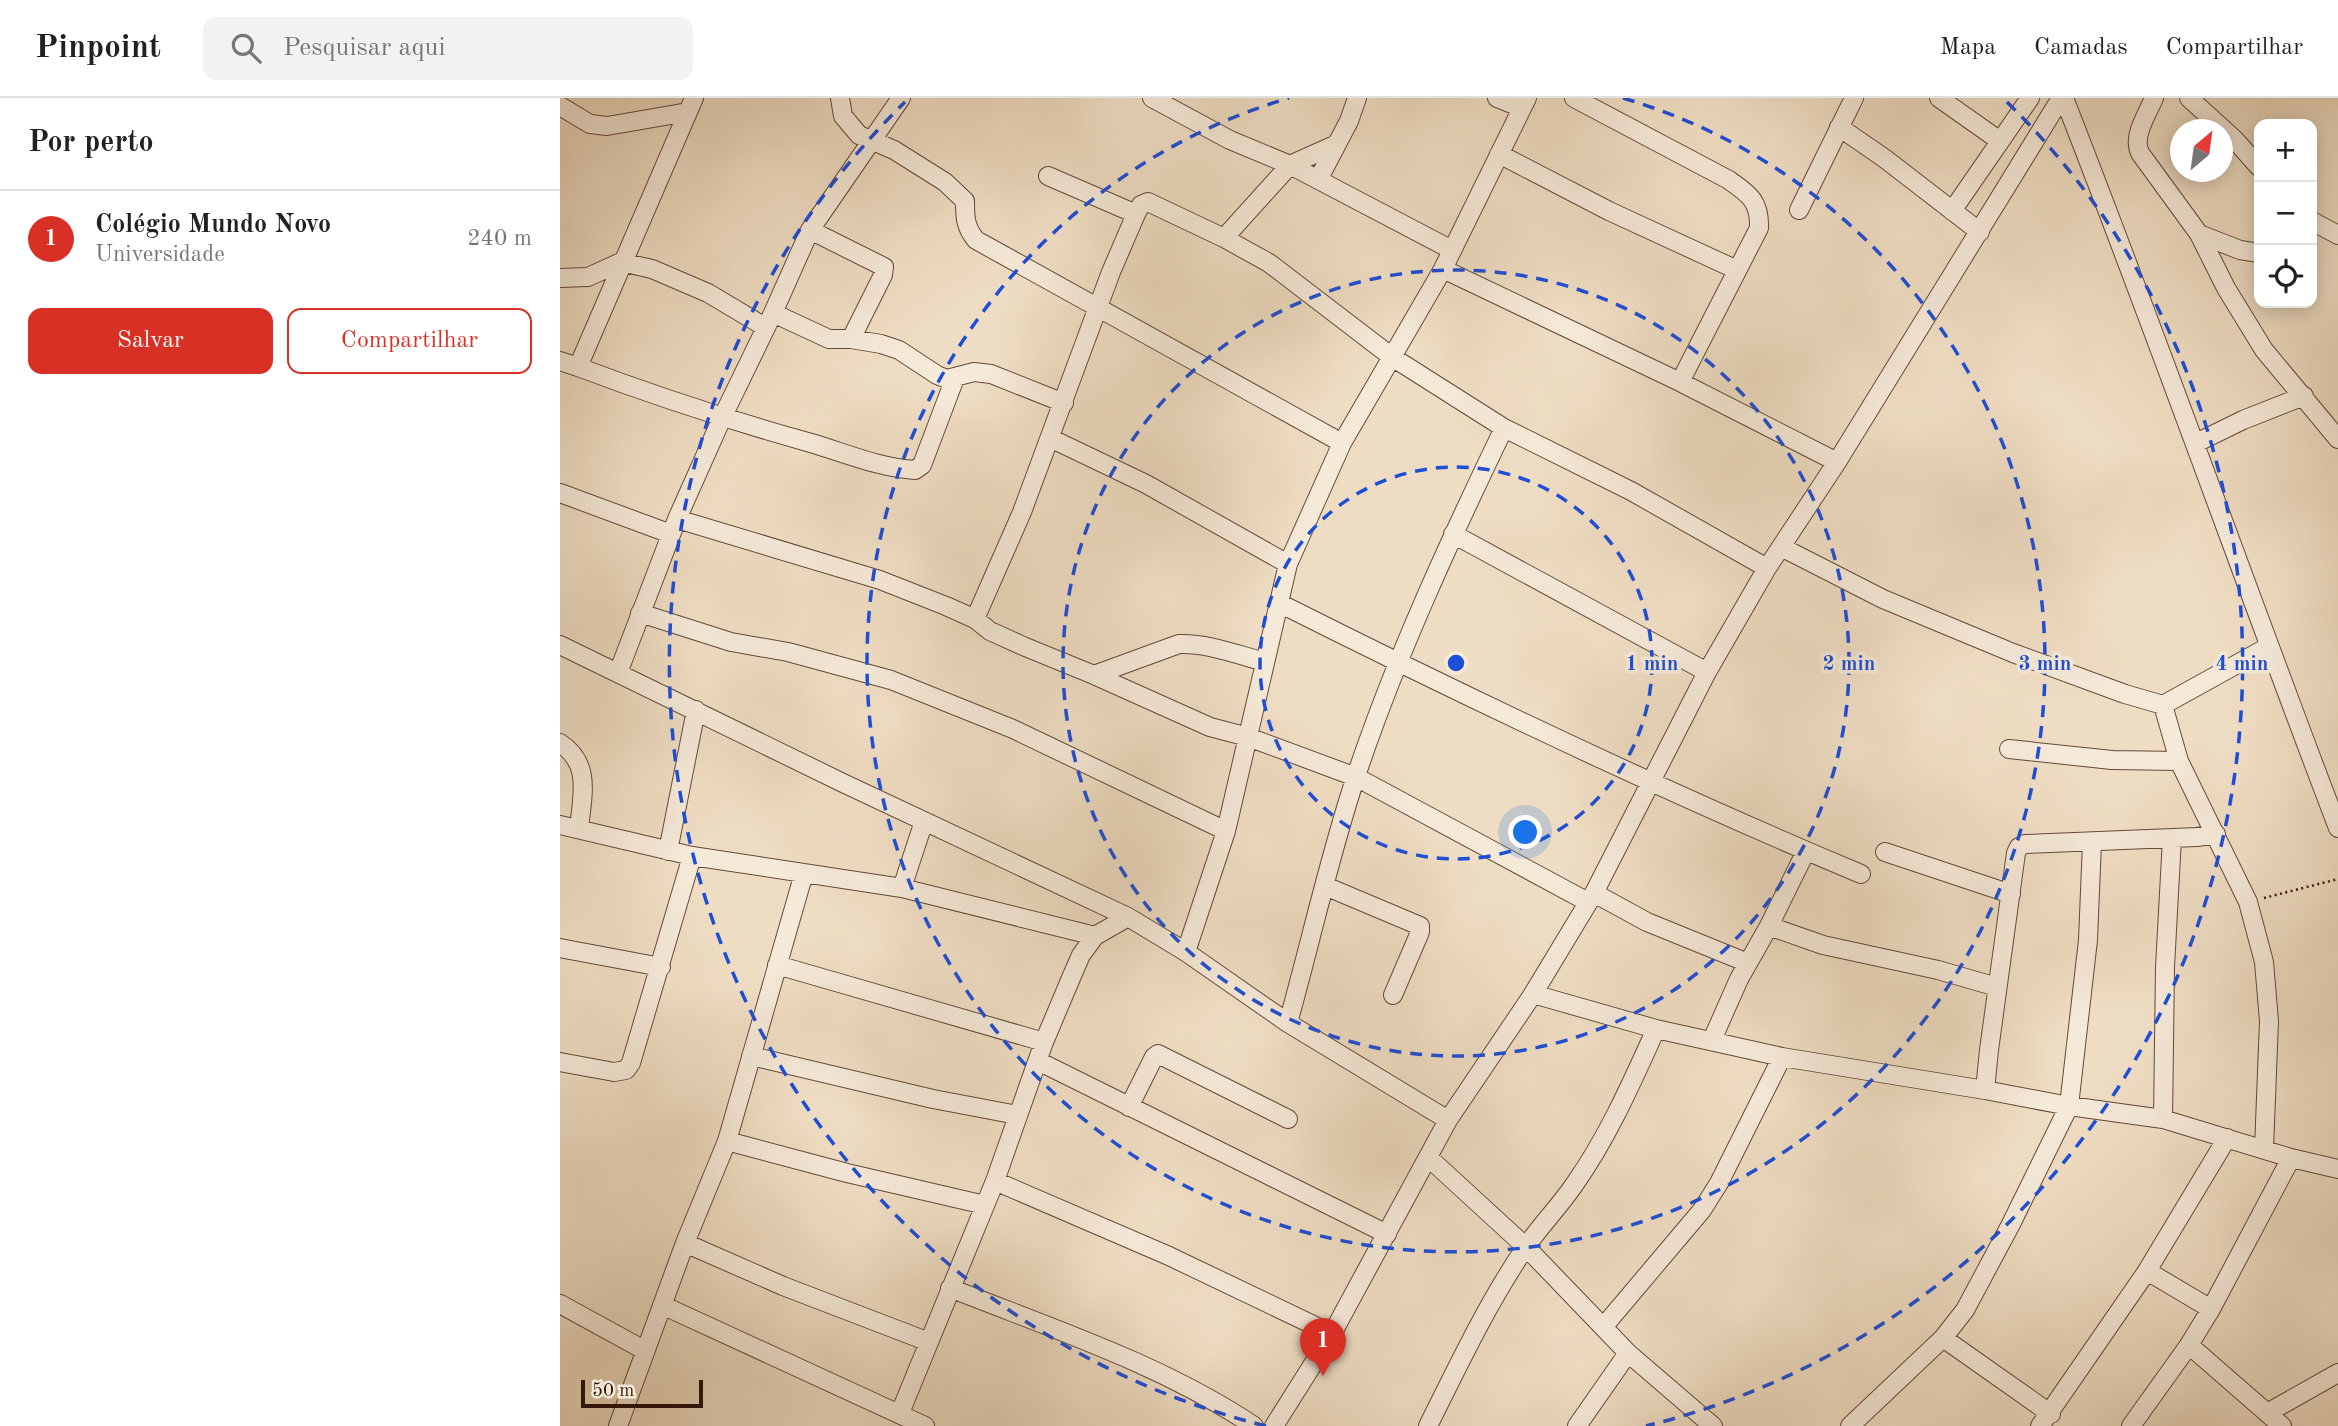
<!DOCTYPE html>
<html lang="pt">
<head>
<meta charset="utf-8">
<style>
  :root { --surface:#fff; --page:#f2f2f2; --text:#202124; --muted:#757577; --line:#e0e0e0; --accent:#d93025 }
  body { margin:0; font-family:"Old Standard TT",serif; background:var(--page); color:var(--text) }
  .controls { position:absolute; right:21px; top:21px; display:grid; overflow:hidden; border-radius:14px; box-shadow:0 4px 18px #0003 }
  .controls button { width:63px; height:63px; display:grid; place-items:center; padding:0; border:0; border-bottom:2px solid var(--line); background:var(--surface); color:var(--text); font:35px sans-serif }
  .compass { position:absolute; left:1610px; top:21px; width:63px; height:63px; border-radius:50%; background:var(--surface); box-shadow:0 4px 18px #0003; rotate:29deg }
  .scale { position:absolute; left:21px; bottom:18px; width:122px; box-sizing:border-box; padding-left:7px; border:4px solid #36180a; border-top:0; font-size:19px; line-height:24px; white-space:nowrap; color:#36180a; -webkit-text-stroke:5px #f5e9d8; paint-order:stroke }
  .you { position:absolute; left:966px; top:735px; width:24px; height:24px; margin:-18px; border:5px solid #fff; border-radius:50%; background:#1a73e8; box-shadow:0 0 0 10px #1a73e833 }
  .badge { display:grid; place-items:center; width:46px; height:46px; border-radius:50%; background:var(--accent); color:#fff; font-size:23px; font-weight:700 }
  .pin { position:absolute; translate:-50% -58px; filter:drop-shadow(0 2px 4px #0008) }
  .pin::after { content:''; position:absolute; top:37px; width:24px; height:21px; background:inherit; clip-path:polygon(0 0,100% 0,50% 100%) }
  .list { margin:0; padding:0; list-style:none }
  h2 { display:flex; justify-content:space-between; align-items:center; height:91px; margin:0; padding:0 28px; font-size:30px }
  h2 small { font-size:23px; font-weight:400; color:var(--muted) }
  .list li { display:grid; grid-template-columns:46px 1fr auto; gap:21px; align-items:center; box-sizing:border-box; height:98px; padding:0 28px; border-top:2px solid var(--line) }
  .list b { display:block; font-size:26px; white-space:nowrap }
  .list p { margin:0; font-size:23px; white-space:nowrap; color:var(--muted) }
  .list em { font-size:23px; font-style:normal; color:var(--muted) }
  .actions { display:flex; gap:14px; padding:21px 28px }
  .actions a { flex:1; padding:16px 0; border:2px solid var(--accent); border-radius:14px; text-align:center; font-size:24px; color:var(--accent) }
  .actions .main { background:var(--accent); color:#fff }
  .icon { flex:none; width:38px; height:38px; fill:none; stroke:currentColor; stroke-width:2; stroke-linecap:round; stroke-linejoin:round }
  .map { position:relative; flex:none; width:1778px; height:1328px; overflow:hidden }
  header { display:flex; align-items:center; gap:42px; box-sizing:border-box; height:98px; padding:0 35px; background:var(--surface); border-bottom:2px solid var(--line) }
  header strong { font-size:33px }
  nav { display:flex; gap:38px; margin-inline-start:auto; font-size:24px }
  .search { width:490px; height:63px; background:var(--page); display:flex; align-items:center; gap:18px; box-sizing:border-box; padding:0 24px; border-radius:14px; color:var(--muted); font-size:26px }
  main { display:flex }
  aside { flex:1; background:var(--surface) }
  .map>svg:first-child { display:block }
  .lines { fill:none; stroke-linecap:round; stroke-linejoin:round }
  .street-casing { stroke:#644938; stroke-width:20 }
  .path { stroke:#36180a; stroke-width:2.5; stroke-dasharray:2 3.5; stroke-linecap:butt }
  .street { stroke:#f5e9d8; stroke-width:18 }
  .ring { fill:none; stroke:#1d4ed8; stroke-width:3.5; stroke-dasharray:12 9 }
  .centre { fill:#1d4ed8; stroke:#f5e9d8; stroke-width:3.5 }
  .ring-label { font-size:21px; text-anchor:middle; font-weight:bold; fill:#1d4ed8; stroke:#f5e9d8; stroke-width:7; stroke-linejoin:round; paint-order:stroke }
</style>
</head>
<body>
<header>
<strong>Pinpoint</strong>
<div class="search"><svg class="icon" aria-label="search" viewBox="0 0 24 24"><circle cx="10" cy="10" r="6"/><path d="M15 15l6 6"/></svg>Pesquisar aqui</div>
<nav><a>Mapa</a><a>Camadas</a><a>Compartilhar</a></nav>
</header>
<main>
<aside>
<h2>Por perto<small></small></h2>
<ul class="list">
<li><span class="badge">1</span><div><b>Colégio Mundo Novo</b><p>Universidade</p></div><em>240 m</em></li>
</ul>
<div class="actions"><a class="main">Salvar</a><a>Compartilhar</a></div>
</aside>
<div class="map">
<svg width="1778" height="1328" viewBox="0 0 1778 1328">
  <rect width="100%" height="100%" fill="#efddc3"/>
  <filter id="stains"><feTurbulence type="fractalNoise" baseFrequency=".00286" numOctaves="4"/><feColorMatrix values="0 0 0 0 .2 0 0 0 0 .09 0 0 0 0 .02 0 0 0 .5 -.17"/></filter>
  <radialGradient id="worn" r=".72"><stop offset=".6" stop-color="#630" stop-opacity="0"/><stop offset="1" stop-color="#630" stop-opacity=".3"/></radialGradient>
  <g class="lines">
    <defs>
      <path id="street" d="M280,0L283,18L299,37L334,52L385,84L405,103C405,119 405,129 416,142L782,345
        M592,0L670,42L730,67L892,152
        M937,0L962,10
        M1014,0L1169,82C1189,96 1200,103 1199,130L1120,284
        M1379,0L1440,43
        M1504,0C1599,242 1685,487 1778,730
        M1594,0C1587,17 1572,38 1580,55L1639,136L1666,190L1704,252L1778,341
        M1629,0L1675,42L1699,69
        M0,8L30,26L47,28L128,14
        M1279,29L1324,60L1420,134
        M939,56L1049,113L1177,172
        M758,82L789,23L797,0
        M1239,112L1294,0
        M1392,113L1470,0
        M576,116L581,107L588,104L664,140L709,165L832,259L944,330L1071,393L1207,470
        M1752,123L1778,137
        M250,132L324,169L323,177L291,241
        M1639,136L1680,152L1699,155
        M664,140L730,67L777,46
        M883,171L1120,284L1277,364
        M0,180L28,179L61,164L92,171L148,195L205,229
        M213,215L269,241H291L321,246L339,252L377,277L387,281L414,274L431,276L504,305
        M0,263L18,269L134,0
        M18,269C95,298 172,323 251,345C285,355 320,370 355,372L362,367L395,280
        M490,340L586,386L728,466
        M1636,345L1683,322L1744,298
        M0,395L111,436
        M117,421L320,482L386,508L415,521L430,533L463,548L534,577L650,629L688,639L796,679L1028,804
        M893,436L1147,574
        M1221,449L1323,501L1453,555L1565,596L1603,607L1619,663L1688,804L1704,864L1709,923L1704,1051
        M719,505C910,601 1103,693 1301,776
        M80,515L171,544L228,554L331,582L453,631L666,733
        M415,521L462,414L551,174L576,116L488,78
        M0,547L283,685L568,819L626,854L728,925L888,1022
        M58,575L117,421L162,320L213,215L250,132L341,0
        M534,577L619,546C648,545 678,557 705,564
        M1603,607L1708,549
        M0,645C32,666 22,698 19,731
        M1449,651L1552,662L1619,663
        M0,727L132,758L342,790L535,838
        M108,753L136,612
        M1325,754L1451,796
        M765,788L860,828V834L833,897
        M342,790L364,723
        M1034,795L1087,824L1188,865
        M1209,828L1246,753
        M0,850L101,869
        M626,854L666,733L728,466L782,345L883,171L967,0
        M217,867L484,944
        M973,896L1096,931L1222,959L1425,992L1509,1008L1603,1021L1731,1060L1778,1071
        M728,925C751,843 769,759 796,678C836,559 889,444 944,330
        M1152,942L1179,881L1209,828L1263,847L1378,872L1437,889
        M191,958L373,1001L457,1017
        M478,963L827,1136
        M0,964L54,974L66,972L71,965L132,758
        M1425,992L1429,952L1456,755L1459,749L1465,746L1637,739L1656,736
        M569,1009L594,959L598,956L728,1021
        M1603,1021L1605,869L1612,740
        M167,1043L287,1075L425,1107
        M869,1060L966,1149L1068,1255L1153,1328
        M435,1083L609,1158L772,1236
        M125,1145L223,1188L369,1244
        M1587,1173L1651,1211
        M390,1190C493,1231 601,1266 694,1328
        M0,1206L84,1252
        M102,1207L365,1328
        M1044,1228L1142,1112L1159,1085L1222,959
        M1383,1240L1491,1316
        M1629,1247L1722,1328
        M1709,1314L1778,1275
        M340,1315L435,1083L484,944L511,880L521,857L535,838L568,819
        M58,1328L125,1145L167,1043L244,775
        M714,1328L772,1236L888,1022L973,896L1034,795L1147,574L1207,470L1277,364L1501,0
        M868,1328C898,1268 927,1206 965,1150C980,1128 999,1109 1014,1087C1048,1039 1072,984 1096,931
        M1017,1328L1068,1255
        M1290,1328L1383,1240L1405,1212L1451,1126L1509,1008L1528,842L1532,744
        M1480,1328L1587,1173L1667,1040
        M1571,1328L1629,1247L1651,1211L1731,1060"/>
    </defs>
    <use href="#street" class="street-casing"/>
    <path class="path" d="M1704,800L1778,781"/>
    <use href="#street" class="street"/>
  </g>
  <g class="ring">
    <circle cx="896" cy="565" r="196"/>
    <circle cx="896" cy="565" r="393"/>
    <path d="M1063 0A589 589 0 1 1 729 0"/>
    <path d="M706 1328A786 786 0 0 1 345 4M1447 4A786 786 0 0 1 1086 1328"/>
  </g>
  <circle cx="896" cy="565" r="10" class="centre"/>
  <g class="ring-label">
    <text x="1092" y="572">1 min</text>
    <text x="1289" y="572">2 min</text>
    <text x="1485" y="572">3 min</text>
    <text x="1682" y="572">4 min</text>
  </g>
  <rect width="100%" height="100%" filter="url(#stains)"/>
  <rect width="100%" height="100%" fill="url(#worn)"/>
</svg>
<div class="controls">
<button>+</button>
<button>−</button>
<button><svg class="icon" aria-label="locate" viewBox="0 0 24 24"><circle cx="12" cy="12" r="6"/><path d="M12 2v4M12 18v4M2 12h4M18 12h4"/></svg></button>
</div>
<svg class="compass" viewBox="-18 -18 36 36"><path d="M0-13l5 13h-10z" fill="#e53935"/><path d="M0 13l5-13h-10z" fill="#757577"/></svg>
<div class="scale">50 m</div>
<div class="you"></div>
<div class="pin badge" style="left:763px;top:1278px">1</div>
</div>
</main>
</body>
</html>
